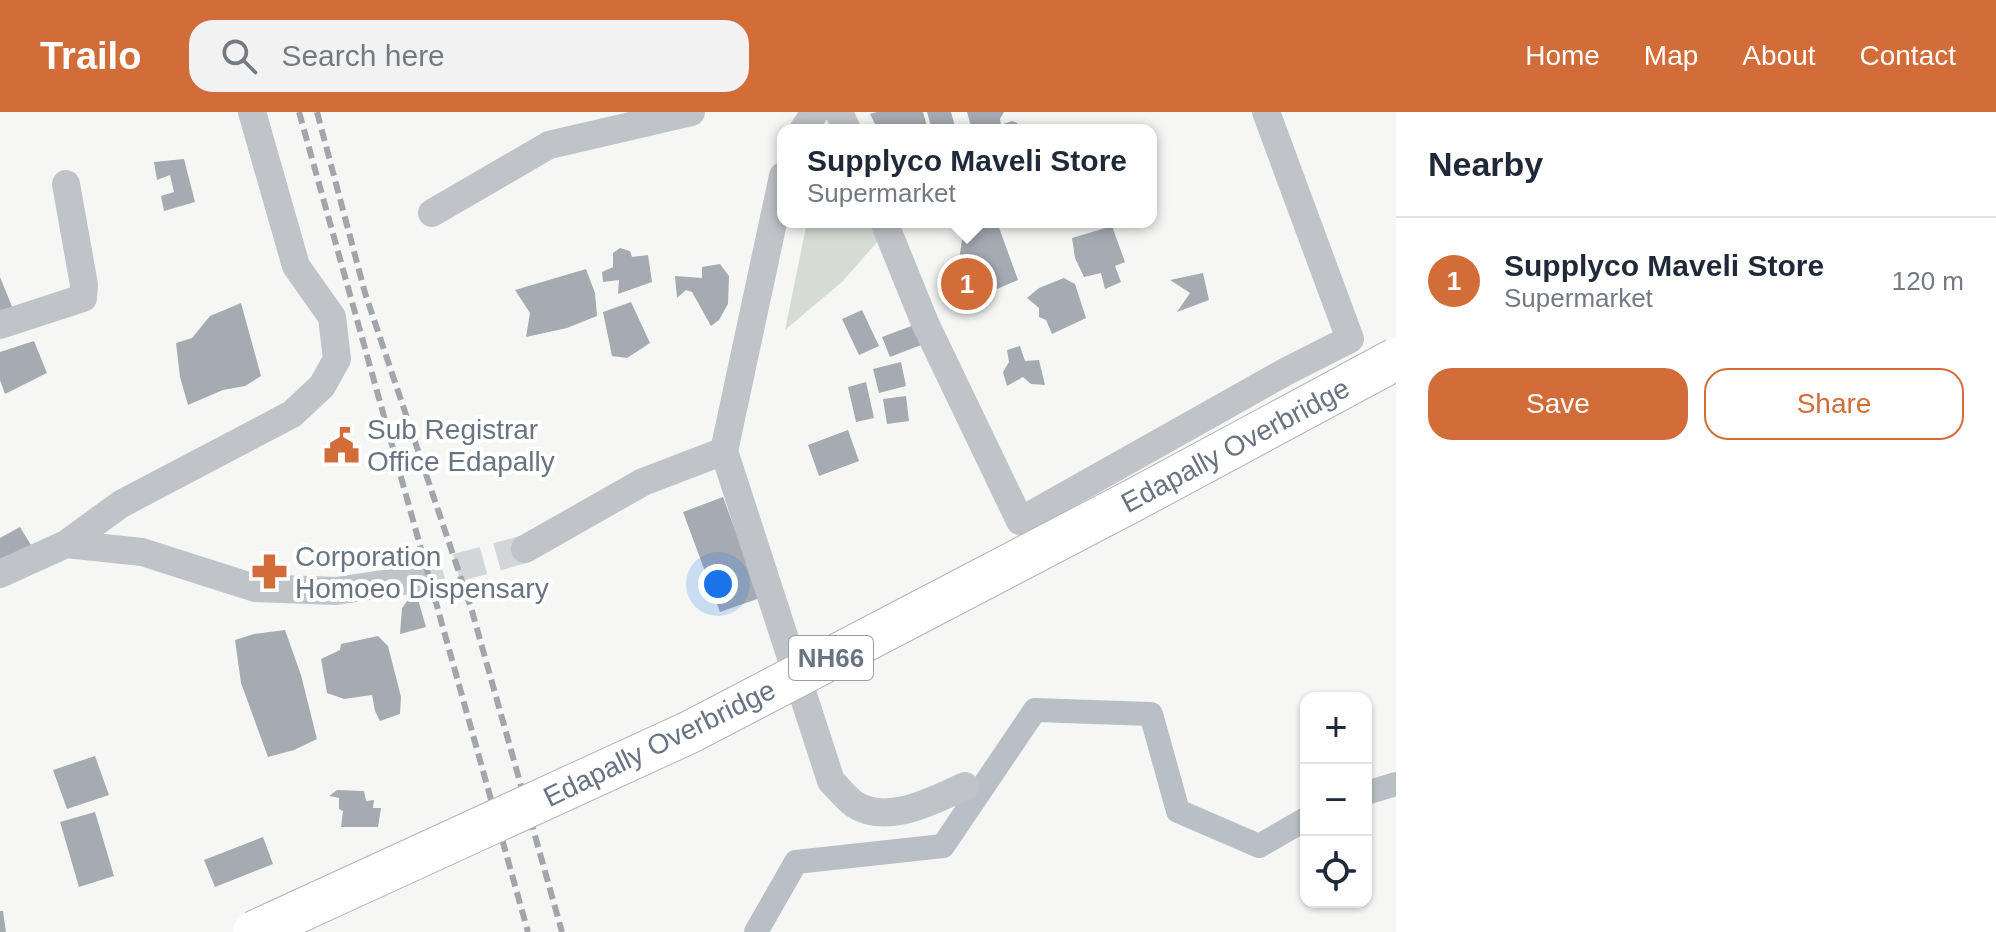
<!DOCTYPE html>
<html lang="en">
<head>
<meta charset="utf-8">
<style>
  :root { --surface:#fff; --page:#f2f2f3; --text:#1f2937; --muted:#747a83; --line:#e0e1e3; --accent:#d26c39 }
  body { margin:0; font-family:Arial,sans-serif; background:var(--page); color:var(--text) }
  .controls { position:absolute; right:24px; bottom:24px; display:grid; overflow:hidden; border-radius:16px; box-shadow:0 2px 6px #0004 }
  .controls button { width:72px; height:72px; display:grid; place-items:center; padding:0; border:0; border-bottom:2px solid var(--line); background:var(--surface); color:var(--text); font:40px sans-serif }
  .you { position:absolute; left:718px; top:472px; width:28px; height:28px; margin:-20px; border:6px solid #fff; border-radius:50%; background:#1a73e8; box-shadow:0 0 0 12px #1a73e833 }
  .badge { display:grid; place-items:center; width:52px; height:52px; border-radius:50%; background:var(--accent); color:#fff; font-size:26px; font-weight:700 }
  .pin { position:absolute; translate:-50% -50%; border:4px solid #fff; box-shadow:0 2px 8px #0006 }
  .popup { position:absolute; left:777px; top:12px; width:380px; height:104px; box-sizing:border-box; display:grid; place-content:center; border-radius:16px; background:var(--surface); filter:drop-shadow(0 2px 6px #0005); font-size:26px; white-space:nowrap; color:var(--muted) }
  .popup b { font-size:30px; color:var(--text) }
  .popup::after { content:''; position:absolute; left:50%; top:100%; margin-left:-16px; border:16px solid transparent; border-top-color:var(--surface) }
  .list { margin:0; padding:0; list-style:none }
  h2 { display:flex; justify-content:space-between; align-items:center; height:104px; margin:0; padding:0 32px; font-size:34px }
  h2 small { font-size:26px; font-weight:400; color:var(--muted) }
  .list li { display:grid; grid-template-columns:52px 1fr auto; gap:24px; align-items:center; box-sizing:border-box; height:128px; padding:0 32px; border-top:2px solid var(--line) }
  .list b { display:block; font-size:30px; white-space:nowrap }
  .list p { margin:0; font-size:26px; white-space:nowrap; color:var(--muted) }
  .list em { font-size:26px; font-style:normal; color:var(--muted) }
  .actions { display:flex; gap:16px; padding:24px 32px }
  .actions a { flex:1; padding:18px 0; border:2px solid var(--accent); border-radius:24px; text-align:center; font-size:28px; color:var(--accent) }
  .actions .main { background:var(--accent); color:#fff }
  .icon { flex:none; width:44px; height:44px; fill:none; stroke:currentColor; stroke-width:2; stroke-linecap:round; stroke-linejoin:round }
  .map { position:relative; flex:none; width:1396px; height:820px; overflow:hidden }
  header { display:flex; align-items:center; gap:48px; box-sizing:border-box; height:112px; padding:0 40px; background:var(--accent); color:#fff }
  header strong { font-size:38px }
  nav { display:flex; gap:44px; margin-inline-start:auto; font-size:28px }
  .search { width:560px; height:72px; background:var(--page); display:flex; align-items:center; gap:20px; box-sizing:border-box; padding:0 28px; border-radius:24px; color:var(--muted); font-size:30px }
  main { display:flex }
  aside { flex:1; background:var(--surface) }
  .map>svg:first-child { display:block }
  .green { fill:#d6dbd4 }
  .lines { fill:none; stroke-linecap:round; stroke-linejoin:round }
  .canal { stroke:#b8c0c6; stroke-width:24 }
  .building { fill:#a5abb1 }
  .minor-tunnel { stroke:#d3d6d8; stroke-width:28; stroke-dasharray:28 14; stroke-linecap:butt }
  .minor { stroke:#c0c3c7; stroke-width:28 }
  .rail { stroke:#a2a6ac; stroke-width:6; stroke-dasharray:12 6; stroke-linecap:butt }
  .highway-bridge-casing { stroke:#b3b6b9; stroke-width:44; stroke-linecap:butt }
  .highway-bridge { stroke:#fff; stroke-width:42 }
  .labels { text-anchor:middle; stroke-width:8; stroke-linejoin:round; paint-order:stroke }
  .shield { fill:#fff; stroke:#969ea8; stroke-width:2 }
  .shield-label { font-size:26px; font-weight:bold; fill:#697482 }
  .poi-label { font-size:28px; fill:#697482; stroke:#fff; text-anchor:start }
  .street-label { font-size:28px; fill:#697482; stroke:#fff }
</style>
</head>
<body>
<header>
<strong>Trailo</strong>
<div class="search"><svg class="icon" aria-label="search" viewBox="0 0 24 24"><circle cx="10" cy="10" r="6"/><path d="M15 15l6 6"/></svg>Search here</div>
<nav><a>Home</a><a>Map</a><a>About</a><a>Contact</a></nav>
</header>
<main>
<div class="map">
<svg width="1396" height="820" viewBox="0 0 1396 820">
  <rect width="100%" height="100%" fill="#f6f7f4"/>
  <path class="green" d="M807,110H891L892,113L843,169L785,218Z"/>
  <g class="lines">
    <path class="canal" d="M1366,681L1396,672
      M756,820L796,750L943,734L1035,598L1151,602L1178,699L1259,734L1306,707"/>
  </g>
  <path class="building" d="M877,0H923L928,18H878L870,2Z
    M927,0H951L956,18H932Z
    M967,0H1004L1000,7L1001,13L1012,9L1017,11L1019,18H972Z
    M184,47L195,90L164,99L161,84L174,80L170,63L157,68L154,50Z
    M961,110H997L1018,168L950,197L943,179L959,167L978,160L977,148H959L963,122Z
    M1112,114L1125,150L1115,154L1121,170L1105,177L1101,161L1084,165L1075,146L1072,126Z
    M620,136L630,139L632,145L648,143L652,170L618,182L619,168L603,170L602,160L613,155V141Z
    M720,152L729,164L728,192L719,208L711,214L692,180L686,178L677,186L675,164L702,166V155Z
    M586,157L595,181L597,204L567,216L526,225L530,201L515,178Z
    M1203,161L1209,188L1177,200L1190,181L1170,168Z
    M0,165L15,202L0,206Z
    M1064,166L1075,172L1086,206L1052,222L1046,208L1039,205V196L1027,186L1039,176Z
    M631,190L650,231L627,246L612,244L603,200Z
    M241,191L261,264L245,274L223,278L188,293L180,265L176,231L192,226L210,204Z
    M862,198L879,234L859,243L842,207Z
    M914,213L921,233L890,245L882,225Z
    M34,229L47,261L5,282L0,268V240Z
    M1020,234L1025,249L1039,248L1045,273L1031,272L1023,265L1007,274L1003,260L1009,250L1007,238Z
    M901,250L906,274L879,281L873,257Z
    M866,270L874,306L856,310L848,275Z
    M906,284L909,309L887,312L883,287Z
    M848,318L859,349L819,364L808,333Z
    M723,385L760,486L720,500L683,400Z
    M20,415L34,438L0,447V426Z
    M417,484L426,515L400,522L402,496L408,488Z
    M285,518L301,563L317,627L294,638L268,645L241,571L235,528L254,522Z
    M378,524L388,534L401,585L400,602L380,609L375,599L372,583L344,587L327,581L321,547L340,538L341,532Z
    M95,644L109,683L67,697L53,658Z
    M337,678L364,679L366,689L374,688L373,696H381L378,715H341L343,699L339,697V686L329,684Z
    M95,700L114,764L79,775L60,710Z
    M263,725L273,752L215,775L204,748Z
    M0,799H3L6,820H0Z"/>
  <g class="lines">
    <path class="minor-tunnel" d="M416,467L525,437"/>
    <path class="minor" d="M839,0L847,18
      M803,18L815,0
      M432,101L549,33L691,0
      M884,110L925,211L1020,409L1287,259L1350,227L1266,0
      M0,213L83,186L84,173L66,72
      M724,339L831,669C838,676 846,686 854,692C887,714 934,688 965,674
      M66,432L121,392L292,302L322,274L337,247L332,205L296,154L252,0
      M525,437L643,370L724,339L783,64
      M0,462L66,432L142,440L255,476L336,479L416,467"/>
    <path class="rail" d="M299,0L528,820
      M317,0L365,181L472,499L562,820"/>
    <defs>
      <path id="highway-bridge" d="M254,820L690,620L1132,389L1396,247"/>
    </defs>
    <use href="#highway-bridge" class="highway-bridge-casing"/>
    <use href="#highway-bridge" class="highway-bridge"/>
  </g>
  <defs>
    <symbol id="civic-bare" viewBox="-9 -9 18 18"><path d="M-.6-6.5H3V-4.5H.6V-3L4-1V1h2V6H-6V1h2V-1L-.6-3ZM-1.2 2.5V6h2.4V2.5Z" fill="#d26c39" stroke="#fff" stroke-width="2.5" paint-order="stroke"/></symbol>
    <symbol id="pharmacy-bare" viewBox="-9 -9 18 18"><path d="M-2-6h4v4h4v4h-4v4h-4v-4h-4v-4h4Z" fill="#d26c39" stroke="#fff" stroke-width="2.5" paint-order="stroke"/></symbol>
  </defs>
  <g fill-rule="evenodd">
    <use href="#civic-bare" x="316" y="308" width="51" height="51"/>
    <use href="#pharmacy-bare" x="244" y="434" width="51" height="51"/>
  </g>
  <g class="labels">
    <rect class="shield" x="789" y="524" width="84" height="44" rx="6"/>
    <g class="shield-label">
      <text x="831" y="555">NH66</text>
    </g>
    <g class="poi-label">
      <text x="367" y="327">Sub Registrar<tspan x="367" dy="32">Office Edapally</tspan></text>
      <text x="295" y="454">Corporation<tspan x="295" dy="32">Homoeo Dispensary</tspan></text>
    </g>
    <g class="street-label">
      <text transform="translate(1235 333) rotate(-28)" y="10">Edapally Overbridge</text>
      <text transform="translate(659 631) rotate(-26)" y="10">Edapally Overbridge</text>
    </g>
  </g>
</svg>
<div class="controls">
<button>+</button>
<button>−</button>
<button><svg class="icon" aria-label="locate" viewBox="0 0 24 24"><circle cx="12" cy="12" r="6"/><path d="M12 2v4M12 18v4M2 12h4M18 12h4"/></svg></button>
</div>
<div class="you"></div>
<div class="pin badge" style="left:967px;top:172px">1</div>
<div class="popup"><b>Supplyco Maveli Store</b>Supermarket</div>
</div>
<aside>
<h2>Nearby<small></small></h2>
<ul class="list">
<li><span class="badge">1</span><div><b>Supplyco Maveli Store</b><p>Supermarket</p></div><em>120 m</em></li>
</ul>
<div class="actions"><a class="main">Save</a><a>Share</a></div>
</aside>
</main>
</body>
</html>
